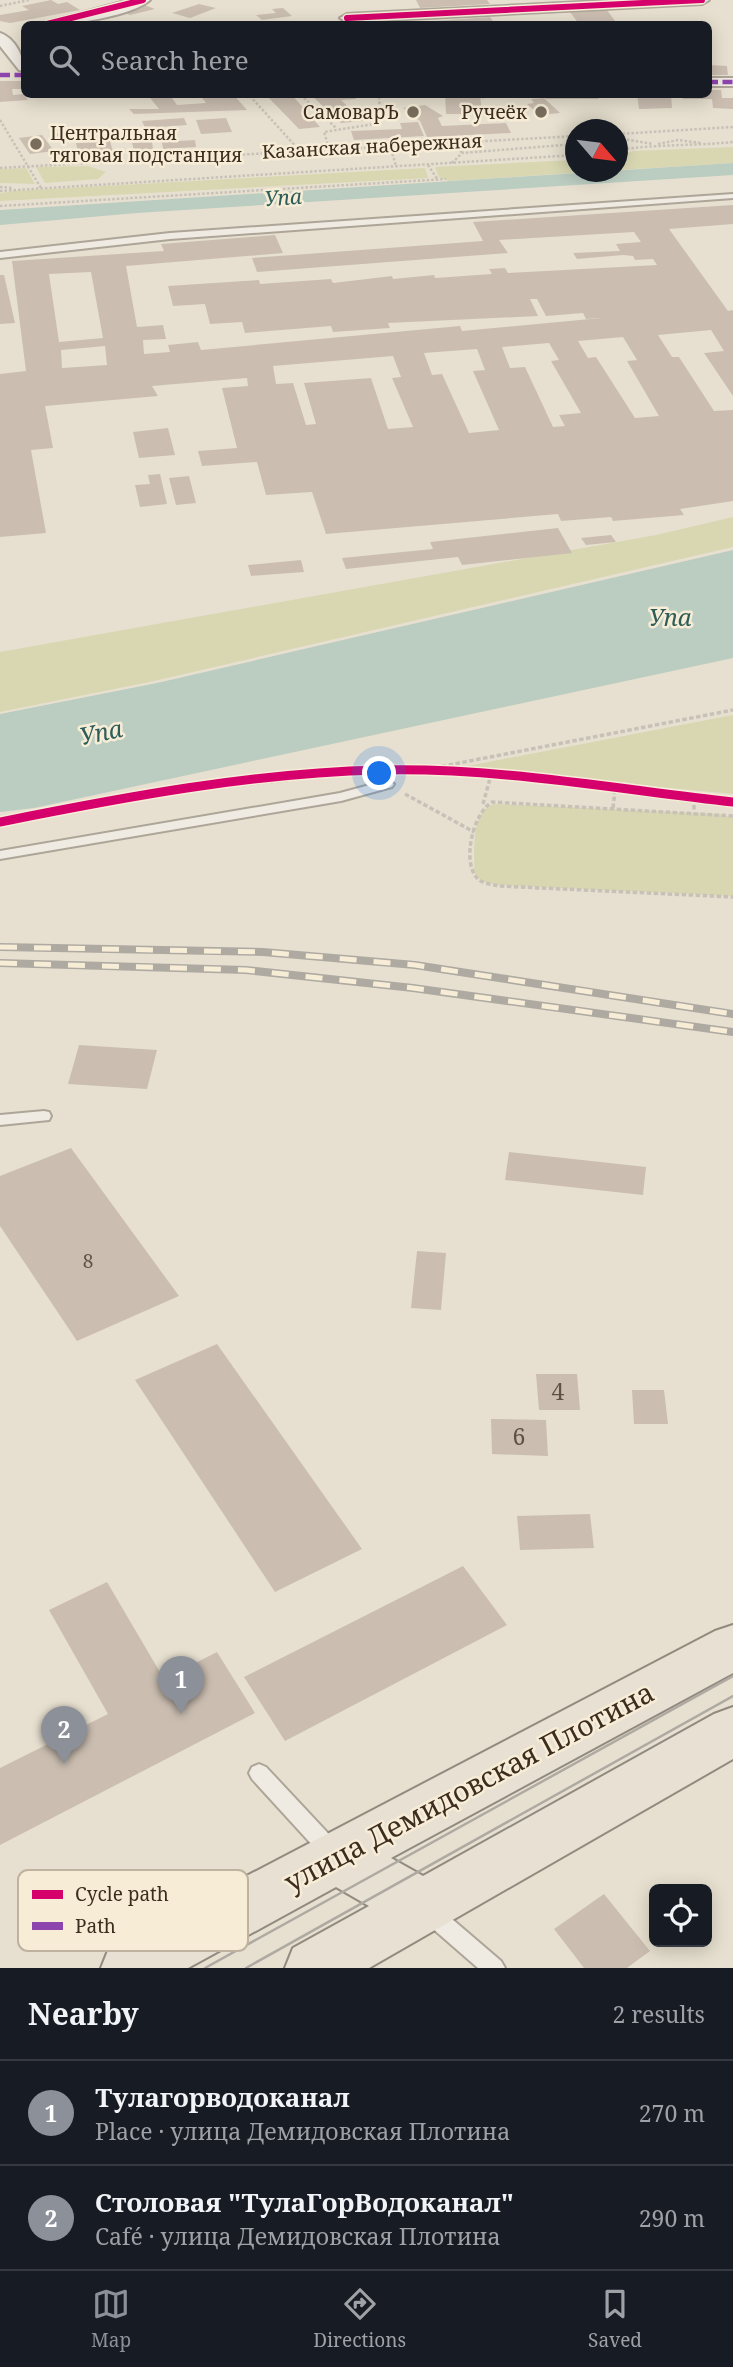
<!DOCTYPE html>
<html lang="en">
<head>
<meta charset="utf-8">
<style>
  :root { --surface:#171b24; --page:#20242c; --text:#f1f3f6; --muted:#9ea1a6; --line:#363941; --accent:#8c9099 }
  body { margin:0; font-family:"Noto Serif",serif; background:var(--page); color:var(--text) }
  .controls { position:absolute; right:21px; bottom:21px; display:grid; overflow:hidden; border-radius:10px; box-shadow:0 4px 18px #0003 }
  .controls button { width:63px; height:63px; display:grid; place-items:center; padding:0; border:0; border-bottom:2px solid var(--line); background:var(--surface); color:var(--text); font:35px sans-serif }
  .compass { position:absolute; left:565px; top:119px; width:63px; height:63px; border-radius:50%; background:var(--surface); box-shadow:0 4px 18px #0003; rotate:118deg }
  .you { position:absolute; left:380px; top:774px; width:24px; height:24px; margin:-18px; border:5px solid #fff; border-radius:50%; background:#1a73e8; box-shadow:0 0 0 10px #1a73e833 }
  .badge { display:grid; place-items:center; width:46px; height:46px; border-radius:50%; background:var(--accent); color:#fff; font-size:23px; font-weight:700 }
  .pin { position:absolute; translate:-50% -58px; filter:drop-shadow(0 2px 4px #0008) }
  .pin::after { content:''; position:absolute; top:37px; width:24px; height:21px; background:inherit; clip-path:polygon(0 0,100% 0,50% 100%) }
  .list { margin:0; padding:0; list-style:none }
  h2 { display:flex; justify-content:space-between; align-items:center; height:91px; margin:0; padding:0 28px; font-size:30px }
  h2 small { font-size:23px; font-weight:400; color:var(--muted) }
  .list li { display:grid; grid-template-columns:46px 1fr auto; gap:21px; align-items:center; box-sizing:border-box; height:105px; padding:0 28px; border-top:2px solid var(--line) }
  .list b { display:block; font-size:26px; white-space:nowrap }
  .list p { margin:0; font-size:23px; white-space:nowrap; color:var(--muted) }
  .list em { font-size:23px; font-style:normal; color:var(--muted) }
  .icon { flex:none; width:38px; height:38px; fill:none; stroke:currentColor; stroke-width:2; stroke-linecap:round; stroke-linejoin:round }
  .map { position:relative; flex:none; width:733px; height:1968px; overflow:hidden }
  .search { position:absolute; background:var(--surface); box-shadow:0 4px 18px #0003; left:21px; right:21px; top:21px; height:77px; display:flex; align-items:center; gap:18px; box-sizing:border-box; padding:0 24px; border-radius:10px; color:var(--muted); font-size:26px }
  .sheet { height:301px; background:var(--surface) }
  nav { display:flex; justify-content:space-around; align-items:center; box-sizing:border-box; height:98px; border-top:2px solid var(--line); background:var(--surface); font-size:19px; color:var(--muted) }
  nav a { display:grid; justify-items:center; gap:4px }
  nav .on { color:var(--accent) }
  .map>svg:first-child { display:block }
  .green { fill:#d8d7b2 }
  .water { fill:#bbccc1 }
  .building { fill:#cbbeb1; fill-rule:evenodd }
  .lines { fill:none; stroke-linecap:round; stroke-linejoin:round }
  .lane-casing { stroke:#ada598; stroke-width:4 }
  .street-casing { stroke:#ada598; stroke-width:4 }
  .primary-casing { stroke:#928a7f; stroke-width:4 }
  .path-far1 { stroke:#c8c1b8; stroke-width:2.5; stroke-dasharray:2.5 2; stroke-linecap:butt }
  .path { stroke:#c8c1b8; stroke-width:3.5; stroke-dasharray:4.5 2.5; stroke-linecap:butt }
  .lane { fill:#efeae2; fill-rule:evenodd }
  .street { fill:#efeae2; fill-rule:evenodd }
  .primary { fill:#e7e0d3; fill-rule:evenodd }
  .tram { stroke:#aeaaa2; stroke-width:2.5 }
  .rail-casing { stroke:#aeaaa2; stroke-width:8 }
  .rail { stroke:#f7edd7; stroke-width:5; stroke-dasharray:17; stroke-linecap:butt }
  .quiet { stroke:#8e44ad; stroke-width:4.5; stroke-dasharray:10 4.5; stroke-linecap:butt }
  .cycleway-far1-casing { stroke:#f7edd7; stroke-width:9 }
  .cycleway-casing { stroke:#f7edd7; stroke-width:12 }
  .cycleway-far1 { stroke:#d6006c; stroke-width:6 }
  .cycleway { stroke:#d6006c; stroke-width:9 }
  .poi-dot { fill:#786c5d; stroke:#f7edd7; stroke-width:2.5 }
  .labels { text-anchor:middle; stroke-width:5; stroke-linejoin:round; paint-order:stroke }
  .far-poi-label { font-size:19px; fill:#3d2d1f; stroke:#f7edd7; text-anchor:end }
  .far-street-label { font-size:19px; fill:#3d2d1f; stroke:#f7edd7 }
  .number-label { font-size:19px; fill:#605144 }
  .far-water-label { font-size:21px; font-style:italic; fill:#2e5d59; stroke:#f7edd7 }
  .near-number-label { font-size:23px; fill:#605144 }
  .water-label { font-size:24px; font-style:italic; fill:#2e5d59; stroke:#f7edd7 }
  .near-street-label { font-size:28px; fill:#3d2d1f; stroke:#f7edd7 }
  .key { fill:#f7edd7; stroke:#bfb3a0; stroke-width:2 }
  .key-label { font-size:19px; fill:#3d2d1f }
</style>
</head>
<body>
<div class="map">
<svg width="733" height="1968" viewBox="0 0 733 1968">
  <rect width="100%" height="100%" fill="#e7e0d0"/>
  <path class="green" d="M733,147V163L618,170V156L633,151Z
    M575,160L576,172H589L449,181L439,177L435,167Z
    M88,166L106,172L98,179L45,183L36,167Z
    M26,168L35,184L0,183V169Z
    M425,168L428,178L0,201V193L14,191Z
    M733,517V547L154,681L0,712V652L656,535Z
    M733,715V794L457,768Z
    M494,804L720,814L733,818V896L498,885L481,881L474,872C475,851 470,811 494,804Z"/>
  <path class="water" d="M733,163V175L137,213L0,225V210Z
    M733,550V658L34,808L0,812V714L157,683Z"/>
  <path class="building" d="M51,0L58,4L67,2L80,10L10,23L0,21V15L29,10L22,6Z
    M416,0H487L490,4L420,8Z
    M142,4L155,9L130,15L117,10Z
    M199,4L216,8L190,18L172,13Z
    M283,8L292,16L262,20L256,15L276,13L272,9Z
    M607,10L615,21L601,22L603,24H579L570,12Z
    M490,17L495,24H422V22Z
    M708,65L727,66L728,75H708Z
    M0,81H24V89H12L13,95L24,94L28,100L0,102Z
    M708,90H721L722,98H733V109L713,108L712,99H683V94H708Z
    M147,94H169L177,105L206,103L199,94H233L247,110L134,114L129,109H159Z
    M265,94H291L320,127L299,129Z
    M310,94H353L356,99L341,100L363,121L341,123Z
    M445,94H480L482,114H446Z
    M542,94H593L599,99H546Z
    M637,94H671L672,108L639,109Z
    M544,98L560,113L539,115L527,104L534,103L531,99Z
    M425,105L443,116L438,118L442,126L506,123L511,133L427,137L420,121L403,108Z
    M184,118L187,125L145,128L142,121Z
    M226,118L232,132L201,134L196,120Z
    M418,122L424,136L354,140L351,131L402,129L400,123Z
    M76,132L78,137L54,140L51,134Z
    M42,135L54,151L30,154L19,138Z
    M195,140L196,147L163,149L162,142Z
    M110,141L113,152L79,156L76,143Z
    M152,142L153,149L134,150L132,143Z
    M733,205V224L669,229L728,311L733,310V396L704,353L724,351L711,330L658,335L672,357H679L714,411L733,410V501L680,509L684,515L613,521L611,517L561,521L558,514L326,534L312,492L266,495L257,462L202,466L198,451L237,448L222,388L248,386L247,378L152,386L158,396L45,406L53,448L31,450L46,533L0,537V374L26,371L12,261L164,251L161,244L275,235L283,253L126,266L137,327L163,325L166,339L143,340L144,354L170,352L168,345L198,342L201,350L460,326L462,331L601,318L586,319L583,313L546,316L537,299H530L538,316L388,323L390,328L333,332L331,326L245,333L242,322L210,324L205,304L173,306L168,286L259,280L260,284L331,279L333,283L392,276L393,279L434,275L435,278L492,274L489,269L505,268L508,273L657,265L653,259L635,260L633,256L623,255L577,259L573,253L620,251L616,244L641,242L634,232L499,240L508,253L257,272L252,258L483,241L473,222ZM91,272L103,338L59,342L49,274ZM623,337L637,360L627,361L659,416L635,418L596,357L588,358L578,341ZM549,343L559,360L551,361L581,413L559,415L565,426L553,427L525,367L510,368L502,347ZM105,346L107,365L62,368L61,350ZM477,349L485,370L473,371L499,430L469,433L442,374L432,375L424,353ZM393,356L401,377L392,378L413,427L388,429L371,378L304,383L316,424L306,425L293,383L276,384L273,366Z
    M0,275H4L15,323L0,324Z
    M168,428L175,455L139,458L133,432Z
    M160,474L167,504L140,507L135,485L150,484L148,475Z
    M189,476L196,503L176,505L169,478Z
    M558,528L572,553L462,565L458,557L346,569L342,558L433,549L430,542Z
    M611,535L616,542L586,545L581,538Z
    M301,560L304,572L251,576L248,565Z
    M79,1045L157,1050L147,1089L68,1084Z
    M71,1148L179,1296L77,1341L0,1226V1176Z
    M509,1152L646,1167L643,1195L505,1180Z
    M417,1251L446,1253L441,1310L411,1308Z
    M217,1344L362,1549L275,1592L135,1380Z
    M536,1374H577L580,1410H539Z
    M632,1390H664L668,1424H634Z
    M491,1419L546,1420L548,1456L492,1454Z
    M590,1514L594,1548L520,1550L517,1516Z
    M463,1566L507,1625L285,1741L244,1677Z
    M107,1582L164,1679L217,1652L255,1713L0,1845V1768L108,1714L49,1610Z
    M604,1894L650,1951L627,1968H584L554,1929Z"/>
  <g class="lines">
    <defs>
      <path id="lane" d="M733,194V198L170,239L0,258V252L170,233Z
        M388,780L394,784L392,787L341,801L0,859V851L340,793Z
        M44,1111L49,1112L51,1116L49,1120L0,1125V1115Z
        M259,1764L266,1767L339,1845L342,1852L339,1859L332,1861L325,1859L252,1779L249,1773L252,1767Z
        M431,1904L438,1907L501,1961L505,1968H478L424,1921L421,1914L424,1907Z"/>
      <path id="street" d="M129,0H150C131,17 65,26 40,24Z
        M621,0H709L702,4L347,22L340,18L347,14Z
        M0,33C15,38 24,57 24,71L19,70L0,46Z
        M708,78H733V86H708Z"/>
      <path id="primary" d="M733,1625V1673L391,1858L423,1876L714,1714L733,1707V1759L369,1968H285L293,1948L369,1906L336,1887L188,1968H101L109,1948L715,1631Z"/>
    </defs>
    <use href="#lane" class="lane-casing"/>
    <use href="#street" class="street-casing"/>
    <use href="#primary" class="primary-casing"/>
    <path class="path-far1" d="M0,6L29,0
      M482,94L483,99
      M250,96L298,149
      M304,98L336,128
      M0,120L41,188
      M618,134L733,127
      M618,138L653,144
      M450,143L458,146L462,153
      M658,144L678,140L701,143
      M390,145L396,166
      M329,148L324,132L374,124L380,118L379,94
      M618,150C656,144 694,146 733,142
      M452,163L462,153L576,144
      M428,165L438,180
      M0,168L576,136
      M0,187L13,188
      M0,191L576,155
      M0,206L446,179"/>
    <path class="path" d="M428,769L733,710
      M400,771L491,775L733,802
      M405,794L474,832
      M694,798V811
      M483,804L491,775
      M613,808L615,790
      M733,816L492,802C473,813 461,863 478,879C483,884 492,884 499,886L733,897
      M0,822L117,798L352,773"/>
    <use href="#lane" class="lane"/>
    <use href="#street" class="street"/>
    <use href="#primary" class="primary"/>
    <path class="tram" d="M205,1968L733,1676
      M246,1968L733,1696"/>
    <defs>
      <path id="rail" d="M0,947L263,952L415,965L733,1014
        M0,963L246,970L413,988L733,1032"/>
    </defs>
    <use href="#rail" class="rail-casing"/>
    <use href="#rail" class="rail"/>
    <path class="quiet" d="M0,75H24
      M708,82H733"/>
    <defs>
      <path id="cycleway-far1" d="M347,18L702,0
        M47,24L143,0"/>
      <path id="cycleway" d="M0,822C124,797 252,773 379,770C496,767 616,789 733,802"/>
    </defs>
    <use href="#cycleway-far1" class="cycleway-far1-casing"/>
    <use href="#cycleway" class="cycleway-casing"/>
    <use href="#cycleway-far1" class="cycleway-far1"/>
    <use href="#cycleway" class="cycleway"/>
  </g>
  <g class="poi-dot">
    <circle cx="413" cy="112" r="7"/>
    <circle cx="541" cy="112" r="7"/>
    <circle cx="36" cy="144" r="7"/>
  </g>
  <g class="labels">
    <g class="far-poi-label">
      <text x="399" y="119">СамоварЪ</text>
      <text x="527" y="119">Ручеёк</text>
      <text x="50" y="140" text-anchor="start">Центральная<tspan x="50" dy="22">тяговая подстанция</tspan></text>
    </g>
    <g class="far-street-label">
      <text transform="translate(372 146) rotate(-3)" y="7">Казанская набережная</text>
    </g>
    <g class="number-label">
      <text x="88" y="1268">8</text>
    </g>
    <g class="far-water-label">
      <text transform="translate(283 198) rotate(-4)" y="7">Упа</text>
    </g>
    <g class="near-number-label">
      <text x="558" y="1400">4</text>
      <text x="519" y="1445">6</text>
    </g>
    <g class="water-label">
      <text x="670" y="626">Упа</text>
      <text transform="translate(101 733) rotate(-12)" y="8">Упа</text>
    </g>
    <g class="near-street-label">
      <text transform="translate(469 1787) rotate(-28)" y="10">улица Демидовская Плотина</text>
    </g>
  </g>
  <rect x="18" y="1870" width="230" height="81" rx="10" class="key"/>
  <rect x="32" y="1890" width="31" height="9" fill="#d6006c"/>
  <rect x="32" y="1922" width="31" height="8" fill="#8e44ad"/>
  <g class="key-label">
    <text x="75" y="1901">Cycle path</text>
    <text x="75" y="1933">Path</text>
  </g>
</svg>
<div class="controls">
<button><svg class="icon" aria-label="locate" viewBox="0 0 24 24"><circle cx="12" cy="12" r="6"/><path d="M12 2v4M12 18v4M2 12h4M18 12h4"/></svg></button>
</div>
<svg class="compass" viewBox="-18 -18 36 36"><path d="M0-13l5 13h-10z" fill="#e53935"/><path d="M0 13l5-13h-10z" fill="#9ea1a6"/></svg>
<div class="you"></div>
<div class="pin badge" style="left:181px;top:1714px">1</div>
<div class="pin badge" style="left:64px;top:1764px">2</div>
<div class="search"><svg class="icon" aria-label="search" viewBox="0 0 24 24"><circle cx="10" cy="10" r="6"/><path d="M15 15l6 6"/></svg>Search here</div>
</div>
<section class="sheet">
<h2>Nearby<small>2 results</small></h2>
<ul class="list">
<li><span class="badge">1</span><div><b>Тулагорводоканал</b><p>Place · улица Демидовская Плотина</p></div><em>270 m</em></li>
<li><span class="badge">2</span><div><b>Столовая &quot;ТулаГорВодоканал&quot;</b><p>Café · улица Демидовская Плотина</p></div><em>290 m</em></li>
</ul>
</section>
<nav>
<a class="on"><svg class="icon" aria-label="map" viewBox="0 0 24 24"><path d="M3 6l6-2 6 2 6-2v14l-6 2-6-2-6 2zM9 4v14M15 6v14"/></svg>Map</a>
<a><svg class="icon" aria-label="directions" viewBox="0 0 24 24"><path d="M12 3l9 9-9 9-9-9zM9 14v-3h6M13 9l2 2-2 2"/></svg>Directions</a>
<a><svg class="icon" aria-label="saved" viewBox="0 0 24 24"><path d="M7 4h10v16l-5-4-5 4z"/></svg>Saved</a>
</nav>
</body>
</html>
